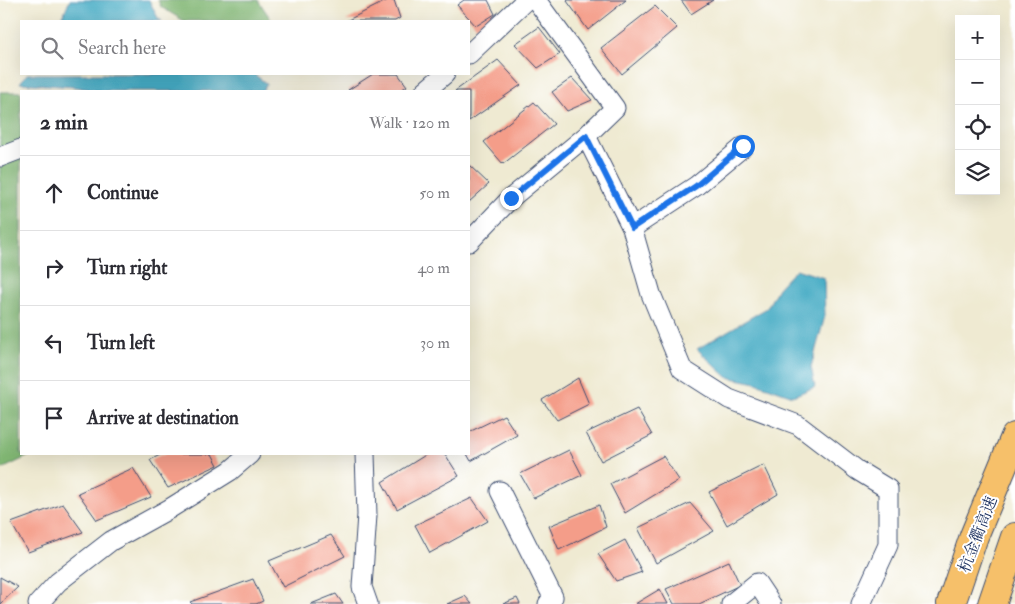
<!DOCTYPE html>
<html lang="en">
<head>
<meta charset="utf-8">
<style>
  :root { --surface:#fff; --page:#f2f2f3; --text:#2b2b33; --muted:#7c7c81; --line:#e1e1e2 }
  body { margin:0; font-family:"IM FELL Double Pica","Noto Serif SC",serif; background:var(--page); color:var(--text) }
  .controls { position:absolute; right:15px; top:15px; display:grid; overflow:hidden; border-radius:0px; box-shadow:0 5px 20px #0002 }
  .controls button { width:45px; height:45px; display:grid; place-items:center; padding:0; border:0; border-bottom:1px solid var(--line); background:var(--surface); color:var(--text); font:25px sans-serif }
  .stop { position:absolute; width:15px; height:15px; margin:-11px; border:4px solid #1a73e8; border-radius:50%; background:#fff }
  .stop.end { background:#1a73e8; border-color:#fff; box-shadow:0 1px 5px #0008 }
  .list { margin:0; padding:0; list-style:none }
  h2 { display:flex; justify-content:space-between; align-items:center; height:65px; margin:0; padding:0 20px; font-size:21px }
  h2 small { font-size:16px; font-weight:400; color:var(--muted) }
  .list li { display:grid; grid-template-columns:32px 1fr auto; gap:15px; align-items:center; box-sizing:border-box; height:75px; padding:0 20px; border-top:1px solid var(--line) }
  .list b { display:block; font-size:19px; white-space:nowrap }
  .list em { font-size:16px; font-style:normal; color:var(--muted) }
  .icon { flex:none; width:28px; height:28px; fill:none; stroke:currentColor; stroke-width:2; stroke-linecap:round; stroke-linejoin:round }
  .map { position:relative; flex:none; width:1015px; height:604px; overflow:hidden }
  .search { position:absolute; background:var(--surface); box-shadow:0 5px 20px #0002; left:20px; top:20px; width:450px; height:55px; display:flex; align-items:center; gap:12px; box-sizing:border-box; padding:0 18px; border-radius:0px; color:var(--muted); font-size:19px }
  .panel { position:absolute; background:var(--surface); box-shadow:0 5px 20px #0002; left:20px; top:90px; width:450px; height:365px; border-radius:0px }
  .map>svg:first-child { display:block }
  .forest { fill:#80b672; stroke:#4e7268 }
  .water { fill:#44abc4; stroke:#306d91 }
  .building { fill:#f49d89 }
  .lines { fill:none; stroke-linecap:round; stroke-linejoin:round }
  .minor-casing { stroke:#3b4b6f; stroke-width:21 }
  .motorway-casing { stroke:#3b4b6f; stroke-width:30 }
  .minor { stroke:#fff; stroke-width:19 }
  .motorway { stroke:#f6c06b; stroke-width:28 }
  .route { stroke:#1a73e8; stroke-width:6 }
  .labels { text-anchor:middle; stroke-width:4; stroke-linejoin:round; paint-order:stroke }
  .street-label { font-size:16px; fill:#1b2f5e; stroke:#fff }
</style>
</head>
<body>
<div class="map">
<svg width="1015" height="604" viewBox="0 0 1015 604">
  <rect width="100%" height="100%" fill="#fff"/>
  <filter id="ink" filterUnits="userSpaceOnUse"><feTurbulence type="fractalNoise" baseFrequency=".02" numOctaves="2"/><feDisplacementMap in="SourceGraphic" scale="10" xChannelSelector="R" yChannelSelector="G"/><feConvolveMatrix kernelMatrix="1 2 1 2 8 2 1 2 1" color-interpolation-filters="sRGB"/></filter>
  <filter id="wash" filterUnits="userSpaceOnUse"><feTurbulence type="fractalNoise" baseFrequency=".0096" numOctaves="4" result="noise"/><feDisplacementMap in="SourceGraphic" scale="20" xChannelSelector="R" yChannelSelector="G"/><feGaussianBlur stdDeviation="1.12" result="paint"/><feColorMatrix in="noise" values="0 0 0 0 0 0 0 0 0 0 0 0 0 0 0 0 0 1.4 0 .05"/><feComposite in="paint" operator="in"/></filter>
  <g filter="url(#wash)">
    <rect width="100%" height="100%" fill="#efead2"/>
    <path class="forest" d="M158,0H258L272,21H184L161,7Z
      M0,92H21V454H33L0,470Z"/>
    <path class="water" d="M70,0H149L158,18L162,21H60Z
      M27,74H254L267,84L262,91H99L75,87L20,83Z
      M796,269L824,278L825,316L811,367L815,387L793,396L756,383L727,377L697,349L767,308L778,288Z"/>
    <g id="blocks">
      <path class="building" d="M388,0H394L400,18L395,21H346Z
        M464,0H488L495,14L476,26L457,5Z
        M568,0H626L588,30L567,1Z
        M681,0H713L691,14Z
        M655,6L677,28L622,74L601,48Z
        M539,27L560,54L538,68L515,44Z
        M498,60L521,85L469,121V91H455Z
        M373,74H398L407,86L399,91H350L348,90Z
        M572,78L592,100L567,111L552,92Z
        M534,102L554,124L503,164L484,142Z
        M469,165L489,184L469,202Z
        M578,378L589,404L557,420L542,400Z
        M637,409L652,435L601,461L586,433Z
        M504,415L517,435L471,461L467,454H469V432Z
        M569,450L582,475L534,498L520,474Z
        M162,454H212L218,465L168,488L150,460Z
        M427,454H445L459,476L397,509L382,482Z
        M663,456L679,480L625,513L610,484Z
        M764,465L778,494L727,525L709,492Z
        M133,468L151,497L97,520L78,493Z
        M472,498L488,521L430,553L415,525Z
        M690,503L714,531L656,563L638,528Z
        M63,504L83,532L28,552L11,523Z
        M599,505L606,527L559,550L549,526Z
        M331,535L345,556L283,587L269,561Z
        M625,540L642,572L616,581L598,554Z
        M729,561L740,585L699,604H674L666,589Z
        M0,577L18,587L0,604Z
        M253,579L263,601L256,604H192L190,602Z
        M660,589L668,604H635Z
        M336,594L343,604H311Z
        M465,596L472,604H447Z
        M517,598L520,604H503Z"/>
    </g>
  </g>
  <g filter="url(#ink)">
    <use href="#blocks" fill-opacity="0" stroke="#3b4b6f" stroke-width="1"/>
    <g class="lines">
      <defs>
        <path id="minor" d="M536,0L615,108L586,136L632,228
          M469,54L526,0
          M425,91L445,74
          M743,147L696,186L632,228L651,294L682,369L729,399L798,425L857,470L888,489V545L861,604
          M0,157L21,149
          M469,242L511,198L586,136
          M365,454L367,515L362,587L368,604
          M500,491L553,597L548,604
          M38,604L58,582L111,541L169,509L230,471L250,454
          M731,604L757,583L771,604"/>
        <path id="motorway" d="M951,604L974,536L1015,437
          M992,604L1015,537"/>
      </defs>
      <use href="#minor" class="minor-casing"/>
      <use href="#motorway" class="motorway-casing"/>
      <use href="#minor" class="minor"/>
      <use href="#motorway" class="motorway"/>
    </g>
  </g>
  <g class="lines" filter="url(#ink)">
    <path class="route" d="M511,198L586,136L632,228L696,186L743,146"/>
  </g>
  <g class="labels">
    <g class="street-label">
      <text transform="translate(977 534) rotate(-69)" y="6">杭金衢高速</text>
    </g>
  </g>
</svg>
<div class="controls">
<button>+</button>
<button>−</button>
<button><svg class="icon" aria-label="locate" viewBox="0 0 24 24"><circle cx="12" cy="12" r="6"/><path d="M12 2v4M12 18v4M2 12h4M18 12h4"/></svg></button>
<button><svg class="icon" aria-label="layers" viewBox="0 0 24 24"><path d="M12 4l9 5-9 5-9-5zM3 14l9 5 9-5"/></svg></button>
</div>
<div class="stop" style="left:743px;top:146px"></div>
<div class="stop end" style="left:511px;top:198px"></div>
<div class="search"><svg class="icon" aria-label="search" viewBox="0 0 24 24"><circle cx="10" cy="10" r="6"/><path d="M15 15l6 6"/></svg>Search here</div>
<section class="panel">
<h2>2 min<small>Walk · 120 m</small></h2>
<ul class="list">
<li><svg class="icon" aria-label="ahead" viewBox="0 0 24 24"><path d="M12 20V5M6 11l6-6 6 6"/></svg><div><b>Continue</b></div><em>50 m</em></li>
<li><svg class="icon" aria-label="right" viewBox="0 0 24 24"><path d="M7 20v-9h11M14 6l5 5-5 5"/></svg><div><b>Turn right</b></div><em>40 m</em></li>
<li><svg class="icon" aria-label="left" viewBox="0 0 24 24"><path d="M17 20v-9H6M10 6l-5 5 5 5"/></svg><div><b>Turn left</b></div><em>30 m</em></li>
<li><svg class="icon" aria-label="arrive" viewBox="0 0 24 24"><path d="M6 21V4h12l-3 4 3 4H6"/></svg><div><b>Arrive at destination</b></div></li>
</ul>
</section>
</div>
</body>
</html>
